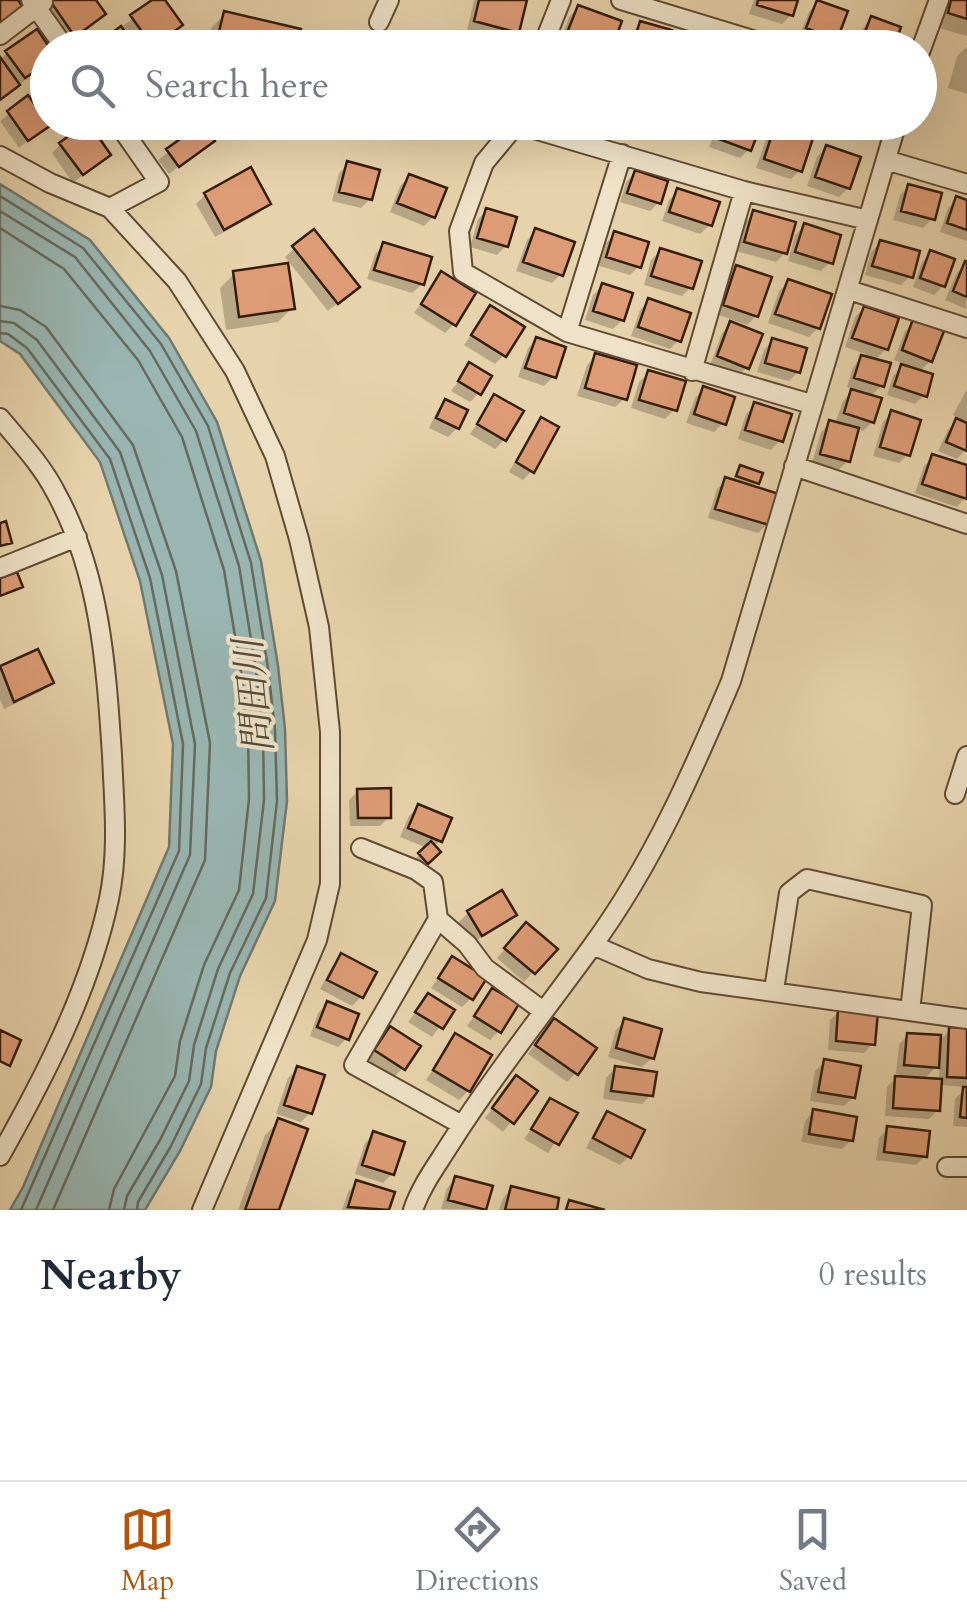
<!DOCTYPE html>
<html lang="en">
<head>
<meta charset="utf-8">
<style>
  :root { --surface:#fff; --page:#f6f6f7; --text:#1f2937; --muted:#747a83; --line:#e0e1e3; --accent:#b45309 }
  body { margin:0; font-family:Cardo,"Noto Serif JP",serif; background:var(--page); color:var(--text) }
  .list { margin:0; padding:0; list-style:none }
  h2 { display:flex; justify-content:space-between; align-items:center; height:130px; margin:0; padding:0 40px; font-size:42px }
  h2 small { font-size:32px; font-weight:400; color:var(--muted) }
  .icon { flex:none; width:55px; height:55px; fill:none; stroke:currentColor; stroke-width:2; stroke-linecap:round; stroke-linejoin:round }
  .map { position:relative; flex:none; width:967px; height:1210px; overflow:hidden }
  .search { position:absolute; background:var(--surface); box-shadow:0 10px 40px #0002; left:30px; right:30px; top:30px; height:110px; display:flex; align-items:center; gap:25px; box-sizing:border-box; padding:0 35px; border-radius:55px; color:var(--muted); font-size:38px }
  .sheet { height:270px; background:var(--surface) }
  nav { display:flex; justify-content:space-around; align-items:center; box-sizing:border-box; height:140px; border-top:2px solid var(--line); background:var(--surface); font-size:28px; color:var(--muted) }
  nav a { display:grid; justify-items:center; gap:5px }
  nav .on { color:var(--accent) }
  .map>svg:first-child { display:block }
  .water { fill:#99b6b2; stroke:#71796e; stroke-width:2.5 }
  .shadow { fill:#0003; fill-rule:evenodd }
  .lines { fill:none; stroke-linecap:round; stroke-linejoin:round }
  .shore { stroke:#666a5e; stroke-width:2.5 }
  .building { fill:#dd9c76; stroke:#341d09; stroke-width:2.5 }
  .minor-casing { stroke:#614a32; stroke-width:22 }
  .minor { stroke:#efe2c8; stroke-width:18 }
  .labels { text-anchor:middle; stroke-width:8; stroke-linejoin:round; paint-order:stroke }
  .water-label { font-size:38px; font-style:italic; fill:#524b3c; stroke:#efe2c8 }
</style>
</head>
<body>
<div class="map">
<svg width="967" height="1210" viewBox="0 0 967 1210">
  <rect width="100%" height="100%" fill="#e7d3ab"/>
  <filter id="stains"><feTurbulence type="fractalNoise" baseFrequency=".002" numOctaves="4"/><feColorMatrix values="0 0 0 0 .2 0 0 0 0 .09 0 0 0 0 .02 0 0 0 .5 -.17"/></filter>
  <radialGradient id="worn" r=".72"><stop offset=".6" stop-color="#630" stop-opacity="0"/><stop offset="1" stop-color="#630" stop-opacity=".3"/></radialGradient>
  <path class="water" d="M0,184L90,240L169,338L217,422L261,561L278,666L285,729L287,801L275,901L240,976L216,1051L211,1087L180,1151L145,1210H10L23,1187L169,847L173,744L140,581L100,462L20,354L0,341Z"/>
  <path class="shadow" d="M59,0H93L103,14L65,44L43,13Z
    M156,0H162L180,25L171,34L152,48H95Z
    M474,0H518L517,31L508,40L467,30Z
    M754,0H795L791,15L782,24L749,14Z
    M943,0H967V36L935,27Z
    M818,3L835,38L826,47L799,37L809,12Z
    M578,8L609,48L558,47L569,17Z
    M225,14L295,48H206L211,28Z
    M872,19L898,29L891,48H855L863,28Z
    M640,24L665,48H627L631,33Z
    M686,42L703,48H680Z
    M967,47V94L948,88L957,56Z
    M7,53L44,65L0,100V60Z
    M48,83L47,125L19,148L0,121Z
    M128,122H165L140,140Z
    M436,122H475L464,140L434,131Z
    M655,122H694L682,139L653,128Z
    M719,122H747L757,126L749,149L740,158L709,147Z
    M836,122H875L864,137L834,127Z
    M202,126L212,141L169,174L158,160Z
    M776,128L800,170L791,179L756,168L767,137Z
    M61,144L108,155L73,183L52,153Z
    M826,148L848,188L839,197L807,186L817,157Z
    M348,164L370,199L361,208L332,201L339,173Z
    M635,173L659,202L650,211L620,202L626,182Z
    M410,176L433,217L424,226L390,212L400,186Z
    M909,186L932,219L923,228L893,220L900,195Z
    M678,191L710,225L700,234L662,221L669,200Z
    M205,195L268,204L259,213L215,237L196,204Z
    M957,199L967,203V241L940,232L948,208Z
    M487,210L506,246L497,255L470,247L478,219Z
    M754,213L785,253L776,262L736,251L745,222Z
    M804,226L830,262L821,271L788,261L795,235Z
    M536,231L561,274L552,283L516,271L527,240Z
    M313,232L347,296L328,311L285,257Z
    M615,234L639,266L630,275L599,266L606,243Z
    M880,243L910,276L901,285L865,275L871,252Z
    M384,245L422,284L412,293L367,279L375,254Z
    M660,251L691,287L682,296L644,285L651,260Z
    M931,253L943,286L934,295L913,287L922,262Z
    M966,264L967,265L966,309L945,300L957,273Z
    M737,268L756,316L747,325L716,314L728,277Z
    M234,274L292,308L278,322L226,330L220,288Z
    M442,275L454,324L445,333L414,313Z
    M788,282L818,328L809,337L768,323L779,291Z
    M602,286L622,320L613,329L585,320L593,295Z
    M649,301L679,340L670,349L631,336L640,310Z
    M490,308L504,355L495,364L464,345Z
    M864,308L886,349L874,361L881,386L870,397L872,422L863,431L856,428L848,461L838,470L812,463L821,432L830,423L835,424L843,401L854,389L847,387L853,367L866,354L845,347L855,317Z
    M914,322L930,361L919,372L924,395L915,404L887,395L893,376L905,364L894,360L905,331Z
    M731,324L747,367L738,376L710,365L722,333Z
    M537,339L553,377L544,386L518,377L528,348Z
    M773,340L798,372L789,381L757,372L764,350Z
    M596,356L625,398L615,407L577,396L587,365Z
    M470,366L479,393L470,402L451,391Z
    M648,373L674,410L665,419L631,408L639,382Z
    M704,389L723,423L714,432L686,423L695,398Z
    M967,389V448L957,459L938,451L948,430L959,418L953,415Z
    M495,397L504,440L495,449L470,434Z
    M446,402L457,428L448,437L429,428L437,411Z
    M755,405L780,440L771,450L738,439L746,414Z
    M892,413L908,454L899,463L873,456L883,422Z
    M542,421L532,471L523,480L509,472L533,430Z
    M933,457L967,468V495L957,507L915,493L924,466Z
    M741,468L757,482L751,488L767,524L758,533L708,518L717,489L726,480L730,482Z
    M37,652L51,682L42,691L4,709L0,699V669Z
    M358,791L389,817L380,826H350L349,800Z
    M418,807L440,841L433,847L438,852L423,866L416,858L427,848L400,837L409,816Z
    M468,913L514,914L473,943L459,922Z
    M518,934L554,949L524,982L497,958Z
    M342,956L361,997L352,1006L320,989L333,965Z
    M452,959L471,998L462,1007L431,988Z
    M493,991L499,1031L490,1040L467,1026Z
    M428,996L452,1011L432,1037L408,1022Z
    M327,1004L347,1038L338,1047L310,1036L318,1013Z
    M839,1011L873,1043L864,1053L828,1050L830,1020Z
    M625,1021L652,1058L642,1067L608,1057L616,1030Z
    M390,1029L403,1068L394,1077L367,1060Z
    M546,1030L576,1073L567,1082L528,1054Z
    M950,1030L967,1031V1087L939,1085L938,1110L929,1119L885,1116L887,1087L900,1074H896L899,1044L908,1035L942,1038ZM940,1063L939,1081L923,1080Z
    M455,1036L468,1091L459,1100L426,1080Z
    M825,1062L853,1097L844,1106L810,1101L815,1071Z
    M615,1068L651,1095L642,1104L603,1099L606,1078Z
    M298,1069L310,1113L301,1122L276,1114L288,1078Z
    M516,1078L535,1092L503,1132L485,1118Z
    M967,1087V1127L953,1126L955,1099Z
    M551,1101L574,1114L548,1153L524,1139Z
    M814,1111L851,1140L842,1149L801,1142L805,1121Z
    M608,1114L629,1156L620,1165L586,1148L599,1123Z
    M279,1121L277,1210H238L265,1135Z
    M888,1128L925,1156L916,1165L876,1160L879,1138Z
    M374,1134L392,1174L383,1183L355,1174L365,1143Z
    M456,1179L484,1209L483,1210L441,1209L447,1188Z
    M357,1183L392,1194L387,1210H342L348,1192Z
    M512,1189L554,1210H499L503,1198Z"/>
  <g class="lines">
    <path class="shore" d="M0,196L83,248L161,344L208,426L251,563L268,668L275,730L277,801L266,898L230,973L206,1048L201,1084L171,1146L138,1202L137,1210
      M0,211L75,257L150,351L196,431L239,566L256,670L263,730L264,800L253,894L218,969L194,1045L189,1081L160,1140L127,1196L124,1210
      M0,228L64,269L138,360L182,437L224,570L241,672L248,731L249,799L239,890L204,965L180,1041L175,1076L114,1189L109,1210
      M0,306L20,310L46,327L133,445L176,571L210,743L205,860L53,1210
      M0,321L14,323L37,340L120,452L162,575L195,744L190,855L36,1210
      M0,333L8,334L27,348L110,459L150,578L183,744L179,851L21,1210"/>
  </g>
  <path class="building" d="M0,0H18L23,7L0,24Z
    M54,0H96L106,14L75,37L51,2Z
    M152,0H165L183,25L153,47L130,15Z
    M479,0H527L519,33L474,21Z
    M758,0H798L793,16L757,5Z
    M817,0L848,11L837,40L806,28Z
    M951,0H967V19L948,13Z
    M578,5L622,21L612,48H592L565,38Z
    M224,11L301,29L297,48H215Z
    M871,16L901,27L894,48L862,40Z
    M640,21L672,30L667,48H632Z
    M121,26L136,48H91Z
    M37,29L50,48H48V63L25,78L5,51Z
    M0,57L20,85L0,100Z
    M48,80V108L34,89Z
    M28,95L50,126L28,141L7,111Z
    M88,122L111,155L83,175L59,143Z
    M443,122H478L475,132Z
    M722,122L761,125L751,151L716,138Z
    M203,123L215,141L179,167L166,149Z
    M775,125L813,138L802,172L764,159Z
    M826,145L861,157L850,189L815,177Z
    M347,161L380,170L372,200L339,192Z
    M251,167L271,204L224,230L204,193Z
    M635,170L668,181L661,204L627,193Z
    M409,174L447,188L435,218L397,203Z
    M908,184L942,193L935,220L901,211Z
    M677,188L720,202L712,226L669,212Z
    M956,196L967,200V230L947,223Z
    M486,208L517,217L508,247L477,238Z
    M753,210L796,222L787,254L744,242Z
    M804,223L841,235L833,264L795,252Z
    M535,228L575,242L563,276L523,262Z
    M314,229L360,287L338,304L292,246Z
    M614,231L649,242L641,268L606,257Z
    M880,240L920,251L913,278L872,266Z
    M383,242L432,257L424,285L374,270Z
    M660,248L702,261L693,289L651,276Z
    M930,250L955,259L945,287L920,278Z
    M965,261L967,262V297L953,291Z
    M288,263L295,309L239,317L233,271Z
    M736,265L772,277L758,317L723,305Z
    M441,271L476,293L456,326L421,304Z
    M788,279L832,294L820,329L775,314Z
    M602,283L633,293L624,321L593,311Z
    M648,298L691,313L681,342L638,327Z
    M490,305L525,327L506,357L471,335Z
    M864,306L899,318L888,350L852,338Z
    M913,319L944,331L932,362L902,350Z
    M730,321L763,334L749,369L717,356Z
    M536,337L566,347L556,378L525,368Z
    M772,338L807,348L800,373L765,363Z
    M595,353L637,365L627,400L585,388Z
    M861,355L891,363L884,387L854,378Z
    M469,362L492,376L481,395L458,381Z
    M901,364L933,374L927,397L894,386Z
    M648,370L686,381L677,411L639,400Z
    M703,386L735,397L726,425L694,414Z
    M851,389L882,398L874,423L844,413Z
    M494,394L524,411L506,441L477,424Z
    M445,399L468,410L459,429L436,418Z
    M754,402L792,414L783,442L745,430Z
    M891,410L921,420L910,456L880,447Z
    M541,417L559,427L534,473L516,462Z
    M956,418L967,423V451L946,442Z
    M829,420L859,428L850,462L820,454Z
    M932,454L967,465V499L922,484Z
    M740,465L763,473L759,484L736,476Z
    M725,477L779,494L769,525L715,509Z
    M6,521L12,543L0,546V523Z
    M17,572L23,587L0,596V578Z
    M38,649L54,683L14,702L0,666Z
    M391,788V818H358L357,789Z
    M418,804L452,818L442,842L408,828Z
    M431,841L441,852L428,864L418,853Z
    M502,890L517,915L482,936L467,911Z
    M526,922L558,949L535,974L504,948Z
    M341,953L377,972L363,998L327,980Z
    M452,956L487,978L473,1000L438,978Z
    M492,988L519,1004L501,1033L474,1016Z
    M428,993L455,1010L443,1029L415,1012Z
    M327,1001L359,1014L349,1040L317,1027Z
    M838,1009L878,1012L875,1045L836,1041Z
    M554,1018L597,1048L578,1075L535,1045Z
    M624,1018L662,1029L654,1059L616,1048Z
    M390,1026L421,1046L405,1070L374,1050Z
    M949,1027L967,1028V1078L947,1077Z
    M0,1030L21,1040L10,1066L0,1061Z
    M455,1033L492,1055L470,1092L433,1070Z
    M907,1033L941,1035L939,1068L904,1065Z
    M824,1059L861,1066L855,1098L818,1092Z
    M297,1066L325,1075L312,1114L284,1105Z
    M615,1066L657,1072L653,1096L611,1091Z
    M516,1075L538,1091L514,1124L492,1108Z
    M895,1076L942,1079L940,1111L893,1108Z
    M963,1087H967V1118L960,1117Z
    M550,1098L578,1113L559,1145L531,1129Z
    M813,1109L857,1117L853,1141L809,1134Z
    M607,1111L645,1130L631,1158L593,1138Z
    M278,1118L308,1129L279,1210H245Z
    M887,1126L930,1131L927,1157L884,1152Z
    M373,1131L405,1142L394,1175L362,1165Z
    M455,1176L493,1186L486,1210L448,1200Z
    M356,1180L395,1192L389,1210L348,1207Z
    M511,1186L559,1198L557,1210H505Z
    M569,1200L605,1210H566Z"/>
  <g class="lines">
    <defs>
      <path id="minor" d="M31,0L65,48
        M621,0L779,48
        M379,22L389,0
        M0,35L43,2
        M542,48L561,0
        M920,52L939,0
        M518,122L484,163L459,231L463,272L567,332L811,404
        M517,124L744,191L868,220
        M0,156L50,183L110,208L177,281L235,371L275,456L299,539L319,627L330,732V884L317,940L202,1210
        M886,160L967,184
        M110,208L159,182L117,122
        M849,290L967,328
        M567,332L622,154
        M692,371L744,191
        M0,418C19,441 41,464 55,491C100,572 106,664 112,755C114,803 119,851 109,899C90,989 45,1076 0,1156
        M794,466L967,524
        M0,568L77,537
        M955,794L967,756
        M361,848L416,870L433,882L438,919L467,944L485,968L543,1011
        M438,919L354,1065L462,1125
        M593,945L648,969L701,982L967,1019
        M774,990L789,893L807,879L922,905L910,1011
        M947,1167H967
        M413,1210C421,1186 437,1165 450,1144C494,1075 545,1011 593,945C652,864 692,773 731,681L897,122"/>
    </defs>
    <use href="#minor" class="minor-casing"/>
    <use href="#minor" class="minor"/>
  </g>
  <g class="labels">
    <g class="water-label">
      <text transform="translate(253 696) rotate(-96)" y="13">問田川</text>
    </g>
  </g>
  <rect width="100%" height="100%" filter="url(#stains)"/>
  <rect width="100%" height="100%" fill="url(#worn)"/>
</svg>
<div class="search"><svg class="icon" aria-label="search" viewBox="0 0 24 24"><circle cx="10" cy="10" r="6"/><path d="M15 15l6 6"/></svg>Search here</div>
</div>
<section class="sheet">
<h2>Nearby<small>0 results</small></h2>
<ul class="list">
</ul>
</section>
<nav>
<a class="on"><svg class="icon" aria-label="map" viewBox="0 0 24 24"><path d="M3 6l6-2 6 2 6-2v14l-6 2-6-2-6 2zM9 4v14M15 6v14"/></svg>Map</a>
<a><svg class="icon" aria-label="directions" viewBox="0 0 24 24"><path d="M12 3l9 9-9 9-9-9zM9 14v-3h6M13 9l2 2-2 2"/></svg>Directions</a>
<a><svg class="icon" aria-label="saved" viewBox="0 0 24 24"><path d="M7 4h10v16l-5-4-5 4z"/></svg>Saved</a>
</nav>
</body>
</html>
